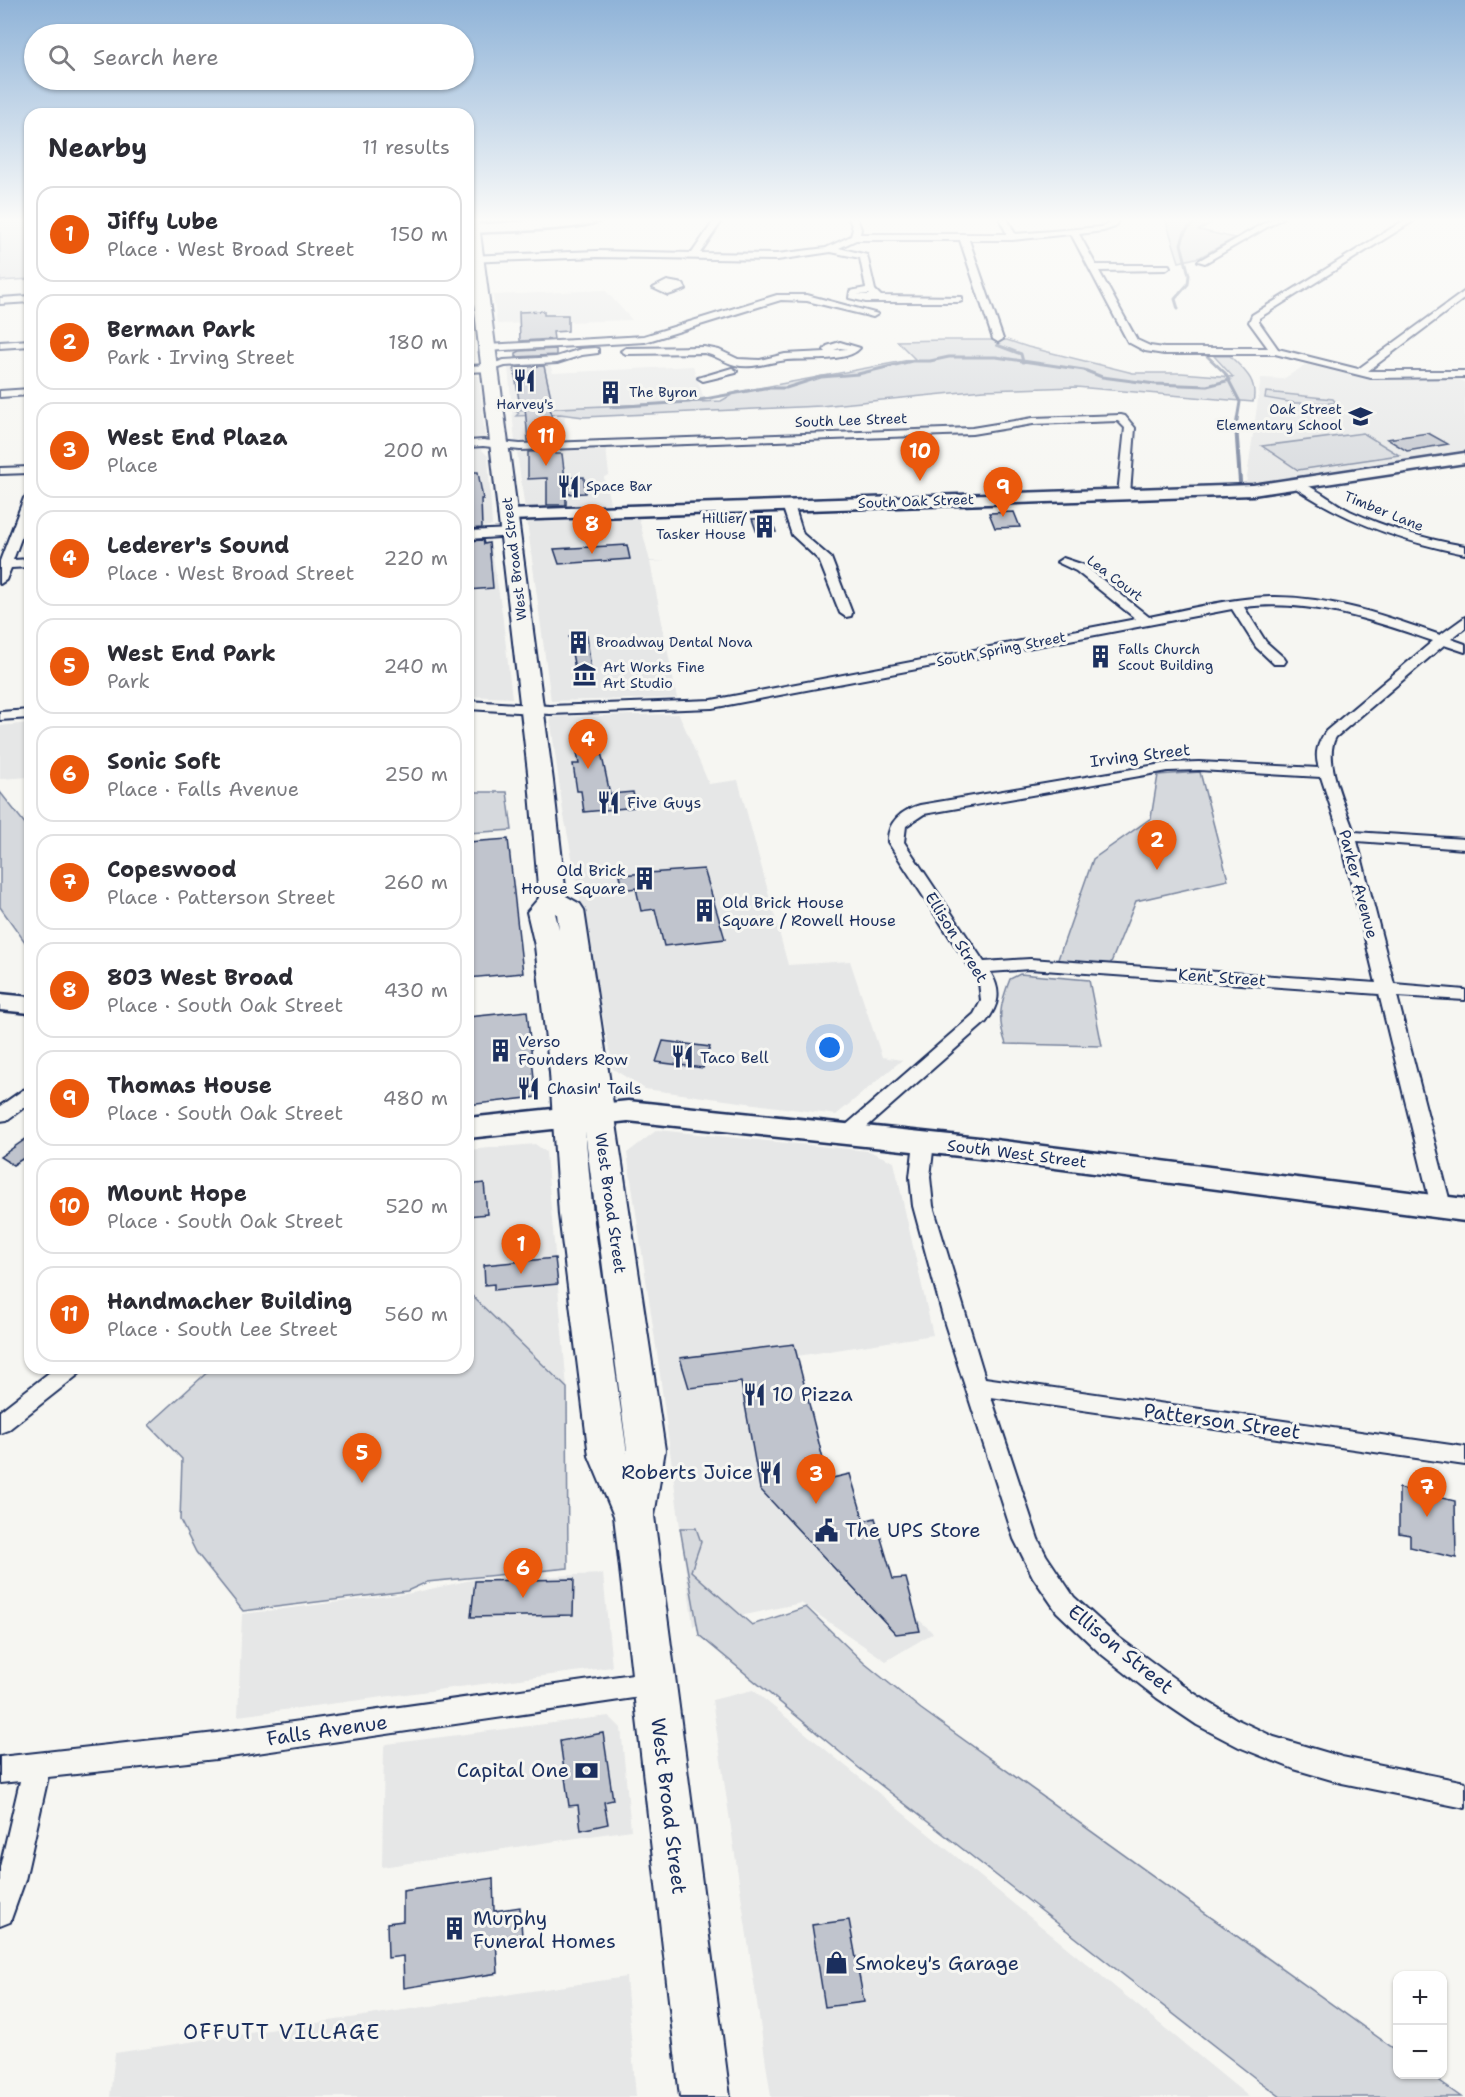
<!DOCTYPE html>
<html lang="en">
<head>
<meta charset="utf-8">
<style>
  :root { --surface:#fff; --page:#f7f7f7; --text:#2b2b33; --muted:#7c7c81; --line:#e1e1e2; --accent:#ea580c }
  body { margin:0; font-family:"Shantell Sans",sans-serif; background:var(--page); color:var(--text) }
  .controls { position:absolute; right:18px; bottom:18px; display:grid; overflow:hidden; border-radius:12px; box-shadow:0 2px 4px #0004 }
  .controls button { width:54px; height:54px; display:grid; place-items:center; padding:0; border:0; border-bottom:2px solid var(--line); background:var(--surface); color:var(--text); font:30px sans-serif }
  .you { position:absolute; left:830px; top:1048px; width:21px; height:21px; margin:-15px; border:4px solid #fff; border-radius:50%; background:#1a73e8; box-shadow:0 0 0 9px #1a73e833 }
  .badge { display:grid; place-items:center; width:39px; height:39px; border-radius:50%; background:var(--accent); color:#fff; font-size:20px; font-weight:700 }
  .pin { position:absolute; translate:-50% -50px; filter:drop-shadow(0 2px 3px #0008) }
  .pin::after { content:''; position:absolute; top:32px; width:21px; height:18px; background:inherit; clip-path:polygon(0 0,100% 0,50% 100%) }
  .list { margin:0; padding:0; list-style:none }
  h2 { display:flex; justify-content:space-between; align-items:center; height:78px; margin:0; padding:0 24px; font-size:26px }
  h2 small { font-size:20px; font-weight:400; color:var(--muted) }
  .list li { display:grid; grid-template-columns:39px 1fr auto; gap:18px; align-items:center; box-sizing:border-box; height:96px; margin:0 12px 12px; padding:0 12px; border:2px solid var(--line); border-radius:18px }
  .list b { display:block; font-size:22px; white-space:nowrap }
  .list p { margin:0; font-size:20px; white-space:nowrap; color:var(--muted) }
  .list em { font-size:20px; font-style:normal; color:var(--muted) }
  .icon { flex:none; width:33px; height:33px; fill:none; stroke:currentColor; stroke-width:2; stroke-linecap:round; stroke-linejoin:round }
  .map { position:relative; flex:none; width:1465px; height:2097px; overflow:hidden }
  .search { position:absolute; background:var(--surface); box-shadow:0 2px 4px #0004; left:24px; top:24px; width:450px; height:66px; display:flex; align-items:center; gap:15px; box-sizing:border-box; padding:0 21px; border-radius:33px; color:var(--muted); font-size:22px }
  .panel { position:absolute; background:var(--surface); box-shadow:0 2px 4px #0004; left:24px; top:108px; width:450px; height:1266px; border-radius:18px }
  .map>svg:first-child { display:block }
  .built { fill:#e6e7e7 }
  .green { fill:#d6d9dd; stroke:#78849e; stroke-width:1.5 }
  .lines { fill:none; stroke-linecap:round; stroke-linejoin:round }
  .stream-far1 { stroke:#717e99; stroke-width:3 }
  .stream { stroke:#717e99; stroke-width:4 }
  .building { fill:#c0c4cd; stroke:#1b2f5e; stroke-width:1.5 }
  .street-casing { stroke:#1b2f5e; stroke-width:4 }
  .secondary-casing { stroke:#1b2f5e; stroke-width:5 }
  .primary-casing { stroke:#1b2f5e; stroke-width:4 }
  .street { fill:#f6f6f2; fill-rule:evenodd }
  .secondary { fill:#f6f6f2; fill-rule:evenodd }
  .primary { fill:#f6f6f2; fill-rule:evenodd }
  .labels { text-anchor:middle; stroke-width:6; stroke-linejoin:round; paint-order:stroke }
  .far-poi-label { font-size:14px; fill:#1b2f5e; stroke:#f6f6f2; text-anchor:start }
  .far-street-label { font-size:14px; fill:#1b2f5e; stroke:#f6f6f2 }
  .street-label { font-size:16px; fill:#1b2f5e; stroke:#f6f6f2 }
  .poi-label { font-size:16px; fill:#1b2f5e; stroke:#f6f6f2; text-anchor:start }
  .near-poi-label { font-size:20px; fill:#1b2f5e; stroke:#f6f6f2; text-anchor:start }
  .near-street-label { font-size:20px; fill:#1b2f5e; stroke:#f6f6f2 }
  .near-neighbourhood-label { font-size:21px; letter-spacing:1.5px; fill:#1b2f5e; stroke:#f6f6f2 }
</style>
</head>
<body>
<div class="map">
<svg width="1465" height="2097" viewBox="0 0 1465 2097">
  <rect width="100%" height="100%" fill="#f6f6f2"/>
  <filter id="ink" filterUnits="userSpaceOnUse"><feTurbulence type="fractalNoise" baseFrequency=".0167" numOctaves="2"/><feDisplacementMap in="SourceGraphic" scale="12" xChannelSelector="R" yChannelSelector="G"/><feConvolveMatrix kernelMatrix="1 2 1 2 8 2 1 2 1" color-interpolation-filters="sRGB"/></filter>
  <g filter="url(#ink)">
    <path class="built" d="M605,290L632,320L497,324L493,295Z
      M550,364L553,373L693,366L706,405L565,411L564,441L515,442L508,367Z
      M1307,364L1377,379H1458L1465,382V452L1275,482L1246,484L1261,378L1283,379Z
      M468,373L479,376L485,437L468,439Z
      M480,448L488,456L492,526L468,529V449Z
      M606,448L609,475L604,477L611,507L525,510L517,452Z
      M638,515L650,561H665L650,562L677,698L551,701L527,522L534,519Z
      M490,539L502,612L512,698L468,696V541Z
      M679,714L709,784L738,780L788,965L850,961L882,1057L902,1060L836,1115L645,1089L613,1069L563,811L550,717Z
      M30,723V777L0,779V726Z
      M657,1130L869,1151L894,1162L933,1335L797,1356L825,1476L894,1596L933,1633L886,1661L801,1603L693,1626L658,1360L627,1153Z
      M535,1144L546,1152L567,1388L468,1292V1150Z
      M603,1574L612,1667L238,1716L242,1614L412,1593L476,1579Z
      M753,1690L1249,2097H771L712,1700Z
      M609,1716L621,1728L631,1830L382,1867L384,1746L387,1744Z
      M626,1977L636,2097H110L115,2053Z"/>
    <path class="green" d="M9,218H30V279L0,281V223Z
      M1165,218H1220L1199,230L1235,238L1200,257L1179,262Z
      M946,340H1007L1028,347L1133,373H1181L1233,377L1214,356H1230C1244,370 1258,380 1253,402L1076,387L983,390L821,406L584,417L560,414L516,416L519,413L514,410L721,401L737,392L915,359L897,341Z
      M1266,392L1333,399L1336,403H1295L1265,398Z
      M1363,433L1399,455L1298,470L1262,446Z
      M1200,772L1228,880L1136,901L1110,965L1057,962L1093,859L1151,818L1158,775Z
      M0,792L30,830V949L0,907Z
      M468,792H507L512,830L468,833Z
      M1020,974L1089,980L1102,1046L1006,1044C997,1019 1000,1004 1010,979Z
      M468,1292L567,1388L568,1568L427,1582L407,1591L243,1611L196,1552L180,1520L182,1459L149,1425L212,1368H468Z
      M680,1528H696L701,1542L691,1571L752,1625L806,1607L864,1663L921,1709L1397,2051L1398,2074L1430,2075L1461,2097H1281L1259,2081L859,1768L699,1635Z"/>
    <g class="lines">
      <path class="stream-far1" d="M1178,309L1175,299L1188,284L1189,275L1181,244L1185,232L1198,218
        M997,345L1021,354L1023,362
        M1206,355L1225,373L1240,402L1236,426
        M611,407L689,402L764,388H786L821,377L858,374L912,361H930L949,357H996L1084,370L1102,377L1155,384L1207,386L1230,380"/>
      <path class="stream" d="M1236,425L1240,482"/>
    </g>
    <path class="building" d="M544,311V315H568V331L553,332L554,339L520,341L519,312Z
      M556,349V355L516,357V353L520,351Z
      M544,366L553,406H550L554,441H528L525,407H520L514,368Z
      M1428,433L1448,444L1407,451L1387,439Z
      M555,451V454H562L565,478L584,477L585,493L566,494V505H547V478L528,479V452Z
      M468,472H478L483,499H481L482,528L468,529Z
      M1014,512L1020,527L995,528L989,513Z
      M771,518L776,532L757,533L752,519Z
      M483,540L484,544L489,543L493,588L468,590V541Z
      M627,545L630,559L559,564L554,549Z
      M587,636L592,679L577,680L569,637Z
      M597,733L610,794L633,792L636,807L584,812L581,791H577L573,764H579L574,735Z
      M508,839L523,973L468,978V842Z
      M704,869L725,939L664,946L655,909L641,911L636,888L623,890L620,875Z
      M527,1011L536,1097L468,1105V1065H470L468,1017Z
      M663,1041L710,1047L703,1068L656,1062Z
      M30,1136V1154L13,1165L0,1157Z
      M484,1183L487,1214L468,1216V1185Z
      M555,1258L558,1284L494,1290V1284L485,1285L484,1265Z
      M794,1344L828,1479L850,1474L864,1521L875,1518L893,1579L906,1578L920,1631L896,1634L760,1489L741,1382L689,1388L680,1358Z
      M1399,1488L1455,1501L1456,1558L1410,1547V1535L1399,1533Z
      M574,1579L573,1615L471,1617L475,1581Z
      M603,1733L613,1800L604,1802L608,1824L581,1830L578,1805L569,1806L560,1741Z
      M493,1878L494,1911L520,1907L522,1936L496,1940L498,1973L404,1988L403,1956L388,1958L387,1923L403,1921V1891Z
      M849,1920L864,2002L825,2007L812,1925Z"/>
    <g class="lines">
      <defs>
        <path id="street" d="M716,218H724L700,253L777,254L826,248L851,236L853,229L849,218H857L861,229L860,234H1007L999,218H1007L1015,234L1101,227L1109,223L1111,218H1119L1115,227L1103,231L1079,234L1096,265H1169L1170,267L1166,270L1099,271L1137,340L1150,346L1164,348H1268L1249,322L1252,315L1408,218H1418L1259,318V322L1278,349L1358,369L1465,291V298L1368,371H1465V377L1371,378L1275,354H1164L1145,351L1128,342L1071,234L1012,240H969L1003,339L998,342L993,339L960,240H856L839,248L867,255L875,290L881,296L962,297V301L959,302H866L849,298L850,291L866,288L860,258L831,252L777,260L597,257L468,262V256L597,251L692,253ZM857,294H869L870,295Z
          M1273,218H1283L1205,263L1198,261Z
          M667,281L683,284L686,289L668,295L653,288Z
          M777,295H807L878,314L873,317L807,301L781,300L645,342L487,351L482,348L487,345L644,336Z
          M30,296V302L0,304V298Z
          M30,340V346L0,348V342Z
          M840,342L860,348C848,363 805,358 787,360C769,362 753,369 735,365C724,362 715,355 704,353L626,354L621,351L626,348L704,347L719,350L738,359L760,360L785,354L826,352L824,350L827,346ZM840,348L847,349L834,350Z
          M595,348L598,349V353L582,355L557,363L505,366L490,371L468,372V366L489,365L504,360L556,357L581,349Z
          M732,368L737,371L736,373L703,381L698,378Z
          M30,389V395L0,397V391Z
          M1121,415L1125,416L1135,428L1130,494L1124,497L1118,494L1125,428L1118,421L1033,424L972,434L520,450L483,446L468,447V441L483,440L520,444L972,428L1033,418Z
          M30,467V473L0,474V468Z
          M1298,482C1314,486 1334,503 1350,511C1387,528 1425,539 1465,546V554C1403,542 1347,522 1294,487V483Z
          M30,495V514L13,560L30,559V567L11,568L6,580L0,584V561L24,498Z
          M788,502L794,505L803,534L831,558L852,613L851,616L846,617L840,613L819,560L792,535L782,505Z
          M511,529L517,533L515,536L468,539V531Z
          M1063,558L1084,565L1149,617C1189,609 1230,598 1271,597C1329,596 1386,616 1440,635L1465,617V628L1451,639L1465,644V652L1444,645L1336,737C1322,759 1346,808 1354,832L1465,839V849L1357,841L1394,984L1465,990V1000L1397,996L1451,1206L1448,1211L1441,1213L1434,1211L1431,1206L1379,994L1030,969L990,972C1002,991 999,1005 986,1022L854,1138L847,1140L840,1138L837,1133L974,1014L981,1001L979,982L888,842C887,822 902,810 920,805L1168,763L1199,762L1319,768C1314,753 1318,743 1326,731L1433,641C1372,620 1310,599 1244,607L1266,642L1284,658L1286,661L1284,664H1274L1256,647L1232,609L712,708L550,714L468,709V701L550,706L712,700L1136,619L1076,571L1057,562ZM1199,770L1321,777L1340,836L1376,983L1030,959L984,962L904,842L906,826L924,814L1168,771Z
          M30,710V718L0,720V712Z
          M30,1088V1103L7,1120L0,1121V1106L23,1090Z
          M924,1135L931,1137L934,1142L930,1177L933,1206L985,1378L1465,1447V1465L991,1397L1038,1539L1046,1555L1074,1597L1118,1637L1195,1694L1236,1719L1274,1737L1342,1757L1465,1782V1808L1342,1783L1294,1769L1239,1747L1197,1725L1157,1698L1100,1653L1057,1612L1033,1577L1014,1539L945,1324L913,1206L910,1177L914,1142L917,1137Z
          M55,1368H82L79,1374L8,1430L0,1433V1411Z
          M654,1671L663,1675L667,1683L663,1691L654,1695L216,1759L48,1777L25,1880L10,1922L0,1926V1867L20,1781L0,1783V1757L216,1733Z"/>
        <path id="secondary" d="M576,218H605C590,231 498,231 473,233L468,231L469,226L473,225Z
          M1465,453V463L1253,495L508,520L502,519L499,515L502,511L508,510L1253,485Z
          M0,994L30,997V1013L0,1010Z
          M628,1101L979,1138L1465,1199V1221L979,1158L628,1121L468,1138V1118Z"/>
        <path id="primary" d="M468,218H478L553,781L566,896L580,904L584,910L665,1450L654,1516L730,2097H680L614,1516L589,1456L559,1215L550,1073L535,946L527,912L539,898L529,781L468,251ZM555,913L557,914L559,929ZM585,1131L627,1450V1453L593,1215Z"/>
      </defs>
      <use href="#street" class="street-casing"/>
      <use href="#secondary" class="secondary-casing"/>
      <use href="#primary" class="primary-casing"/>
      <use href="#street" class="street"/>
      <use href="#secondary" class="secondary"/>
      <use href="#primary" class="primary"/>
    </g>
  </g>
  <linearGradient id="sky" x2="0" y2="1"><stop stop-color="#8fb3d8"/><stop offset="0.43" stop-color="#fbfbf9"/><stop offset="1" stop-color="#fbfbf9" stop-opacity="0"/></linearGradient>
  <rect width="1465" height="512" fill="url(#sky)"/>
  <defs>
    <symbol id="restaurant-bare" viewBox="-9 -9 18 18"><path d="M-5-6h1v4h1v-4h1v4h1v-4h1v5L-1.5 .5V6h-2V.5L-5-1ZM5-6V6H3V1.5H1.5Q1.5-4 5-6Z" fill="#1b2f5e" stroke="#f6f6f2" stroke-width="2.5" paint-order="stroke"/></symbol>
    <symbol id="building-bare" viewBox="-9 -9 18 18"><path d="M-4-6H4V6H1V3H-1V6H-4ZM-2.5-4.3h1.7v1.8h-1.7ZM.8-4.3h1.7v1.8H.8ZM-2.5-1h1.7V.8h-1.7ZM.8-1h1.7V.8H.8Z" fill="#1b2f5e" stroke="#f6f6f2" stroke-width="2.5" paint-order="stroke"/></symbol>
    <symbol id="school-bare" viewBox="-9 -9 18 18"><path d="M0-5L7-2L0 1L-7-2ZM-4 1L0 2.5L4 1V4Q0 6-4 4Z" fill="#1b2f5e" stroke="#f6f6f2" stroke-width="2.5" paint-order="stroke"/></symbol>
    <symbol id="museum-bare" viewBox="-9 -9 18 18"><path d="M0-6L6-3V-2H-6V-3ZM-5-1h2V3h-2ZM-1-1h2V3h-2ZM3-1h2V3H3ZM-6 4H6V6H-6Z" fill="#1b2f5e" stroke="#f6f6f2" stroke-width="2.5" paint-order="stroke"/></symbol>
    <symbol id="civic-bare" viewBox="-9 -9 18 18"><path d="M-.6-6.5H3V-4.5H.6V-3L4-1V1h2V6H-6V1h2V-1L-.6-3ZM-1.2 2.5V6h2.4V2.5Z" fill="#1b2f5e" stroke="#f6f6f2" stroke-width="2.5" paint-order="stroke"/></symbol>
    <symbol id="bank-bare" viewBox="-9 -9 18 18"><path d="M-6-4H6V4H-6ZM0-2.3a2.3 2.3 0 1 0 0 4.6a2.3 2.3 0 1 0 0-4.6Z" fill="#1b2f5e" stroke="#f6f6f2" stroke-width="2.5" paint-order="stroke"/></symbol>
    <symbol id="shop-bare" viewBox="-9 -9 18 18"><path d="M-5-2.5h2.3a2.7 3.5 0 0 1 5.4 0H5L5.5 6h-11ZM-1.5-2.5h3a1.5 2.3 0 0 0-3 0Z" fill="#1b2f5e" stroke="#f6f6f2" stroke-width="2.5" paint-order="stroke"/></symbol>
  </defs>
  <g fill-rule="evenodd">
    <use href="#restaurant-bare" x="508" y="364" width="33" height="33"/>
    <use href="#building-bare" x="594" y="376" width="33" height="33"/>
    <use href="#school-bare" x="1344" y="400" width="33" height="33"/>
    <use href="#restaurant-bare" x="552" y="470" width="33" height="33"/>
    <use href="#building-bare" x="748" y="510" width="33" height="33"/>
    <use href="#building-bare" x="562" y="626" width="33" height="33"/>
    <use href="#building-bare" x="1084" y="640" width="33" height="33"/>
    <use href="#museum-bare" x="568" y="658" width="33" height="33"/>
    <use href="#restaurant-bare" x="592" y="786" width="33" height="33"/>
    <use href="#building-bare" x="628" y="862" width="33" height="33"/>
    <use href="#building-bare" x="688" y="894" width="33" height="33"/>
    <use href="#building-bare" x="484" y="1034" width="33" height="33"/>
    <use href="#restaurant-bare" x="666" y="1040" width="33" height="33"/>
    <use href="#restaurant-bare" x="512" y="1072" width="33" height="33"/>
    <use href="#restaurant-bare" x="738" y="1378" width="33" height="33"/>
    <use href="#restaurant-bare" x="754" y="1456" width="33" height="33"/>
    <use href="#civic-bare" x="810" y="1514" width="33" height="33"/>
    <use href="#bank-bare" x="570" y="1754" width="33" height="33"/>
    <use href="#building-bare" x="438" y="1912" width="33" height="33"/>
    <use href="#shop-bare" x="820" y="1946" width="33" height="33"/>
  </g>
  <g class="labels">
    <g class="far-poi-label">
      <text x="629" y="397">The Byron</text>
      <text x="525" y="409" text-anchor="middle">Harvey's</text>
      <text x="1342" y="414" text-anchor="end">Oak Street<tspan x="1342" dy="16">Elementary School</tspan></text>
      <text x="586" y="491">Space Bar</text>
      <text x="746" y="523" text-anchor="end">Hillier/<tspan x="746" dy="16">Tasker House</tspan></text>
      <text x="596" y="647">Broadway Dental Nova</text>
      <text x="1118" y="654">Falls Church<tspan x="1118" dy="16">Scout Building</tspan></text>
      <text x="603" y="672">Art Works Fine<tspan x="603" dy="16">Art Studio</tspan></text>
    </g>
    <g class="far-street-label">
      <text transform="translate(851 420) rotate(-2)" y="5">South Lee Street</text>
      <text transform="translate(916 501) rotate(-2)" y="5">South Oak Street</text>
      <text transform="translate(1384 511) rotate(22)" y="5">Timber Lane</text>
      <text transform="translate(514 559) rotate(-97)" y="5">West Broad Street</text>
      <text transform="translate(1115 578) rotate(37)" y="5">Lea Court</text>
      <text transform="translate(1001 649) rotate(-11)" y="5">South Spring Street</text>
    </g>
    <g class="street-label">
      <text transform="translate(1140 755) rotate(-7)" y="6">Irving Street</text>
      <text transform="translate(1359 884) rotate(75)" y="6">Parker Avenue</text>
      <text transform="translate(957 937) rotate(58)" y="6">Ellison Street</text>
      <text transform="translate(1222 977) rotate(4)" y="6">Kent Street</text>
      <text transform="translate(1017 1153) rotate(7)" y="6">South West Street</text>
      <text transform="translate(611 1203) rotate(82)" y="6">West Broad Street</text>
    </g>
    <g class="poi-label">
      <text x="627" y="808">Five Guys</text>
      <text x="626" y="876" text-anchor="end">Old Brick<tspan x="626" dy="18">House Square</tspan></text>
      <text x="722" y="908">Old Brick House<tspan x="722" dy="18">Square / Rowell House</tspan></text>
      <text x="518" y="1047">Verso<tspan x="518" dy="18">Founders Row</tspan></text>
      <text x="700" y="1063">Taco Bell</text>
      <text x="547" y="1094">Chasin' Tails</text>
    </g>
    <g class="near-poi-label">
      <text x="772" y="1401">10 Pizza</text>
      <text x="753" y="1479" text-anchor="end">Roberts Juice</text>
      <text x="845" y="1537">The UPS Store</text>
      <text x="569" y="1777" text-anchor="end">Capital One</text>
      <text x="473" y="1925">Murphy<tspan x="473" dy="23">Funeral Homes</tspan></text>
      <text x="855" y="1970">Smokey's Garage</text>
    </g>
    <g class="near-street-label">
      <text transform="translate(1222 1421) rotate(8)" y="7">Patterson Street</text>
      <text transform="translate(1121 1649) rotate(39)" y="7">Ellison Street</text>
      <text transform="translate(327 1730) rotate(-8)" y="7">Falls Avenue</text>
      <text transform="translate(669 1806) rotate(83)" y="7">West Broad Street</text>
    </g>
    <g class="near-neighbourhood-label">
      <text x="282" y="2039">OFFUTT VILLAGE</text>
    </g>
  </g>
</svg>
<div class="controls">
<button>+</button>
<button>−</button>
</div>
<div class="you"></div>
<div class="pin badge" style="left:521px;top:1274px">1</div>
<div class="pin badge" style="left:1157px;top:870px">2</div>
<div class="pin badge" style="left:816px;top:1504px">3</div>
<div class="pin badge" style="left:588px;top:769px">4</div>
<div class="pin badge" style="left:362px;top:1483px">5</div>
<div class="pin badge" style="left:523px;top:1598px">6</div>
<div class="pin badge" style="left:1427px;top:1517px">7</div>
<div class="pin badge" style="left:592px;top:554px">8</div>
<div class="pin badge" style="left:1003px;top:517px">9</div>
<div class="pin badge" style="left:920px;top:481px">10</div>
<div class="pin badge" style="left:546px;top:466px">11</div>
<div class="search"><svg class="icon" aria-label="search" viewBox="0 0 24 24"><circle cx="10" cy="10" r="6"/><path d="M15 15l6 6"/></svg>Search here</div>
<section class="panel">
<h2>Nearby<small>11 results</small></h2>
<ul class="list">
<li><span class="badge">1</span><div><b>Jiffy Lube</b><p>Place · West Broad Street</p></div><em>150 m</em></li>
<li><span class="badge">2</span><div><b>Berman Park</b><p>Park · Irving Street</p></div><em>180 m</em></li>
<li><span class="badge">3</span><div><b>West End Plaza</b><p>Place</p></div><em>200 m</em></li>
<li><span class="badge">4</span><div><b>Lederer's Sound</b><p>Place · West Broad Street</p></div><em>220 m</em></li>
<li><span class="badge">5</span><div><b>West End Park</b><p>Park</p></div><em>240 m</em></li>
<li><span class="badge">6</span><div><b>Sonic Soft</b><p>Place · Falls Avenue</p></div><em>250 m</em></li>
<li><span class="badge">7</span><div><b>Copeswood</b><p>Place · Patterson Street</p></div><em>260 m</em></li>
<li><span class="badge">8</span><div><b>803 West Broad</b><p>Place · South Oak Street</p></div><em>430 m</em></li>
<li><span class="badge">9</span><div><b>Thomas House</b><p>Place · South Oak Street</p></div><em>480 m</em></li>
<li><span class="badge">10</span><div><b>Mount Hope</b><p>Place · South Oak Street</p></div><em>520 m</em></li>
<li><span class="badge">11</span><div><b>Handmacher Building</b><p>Place · South Lee Street</p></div><em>560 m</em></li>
</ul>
</section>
</div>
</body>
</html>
